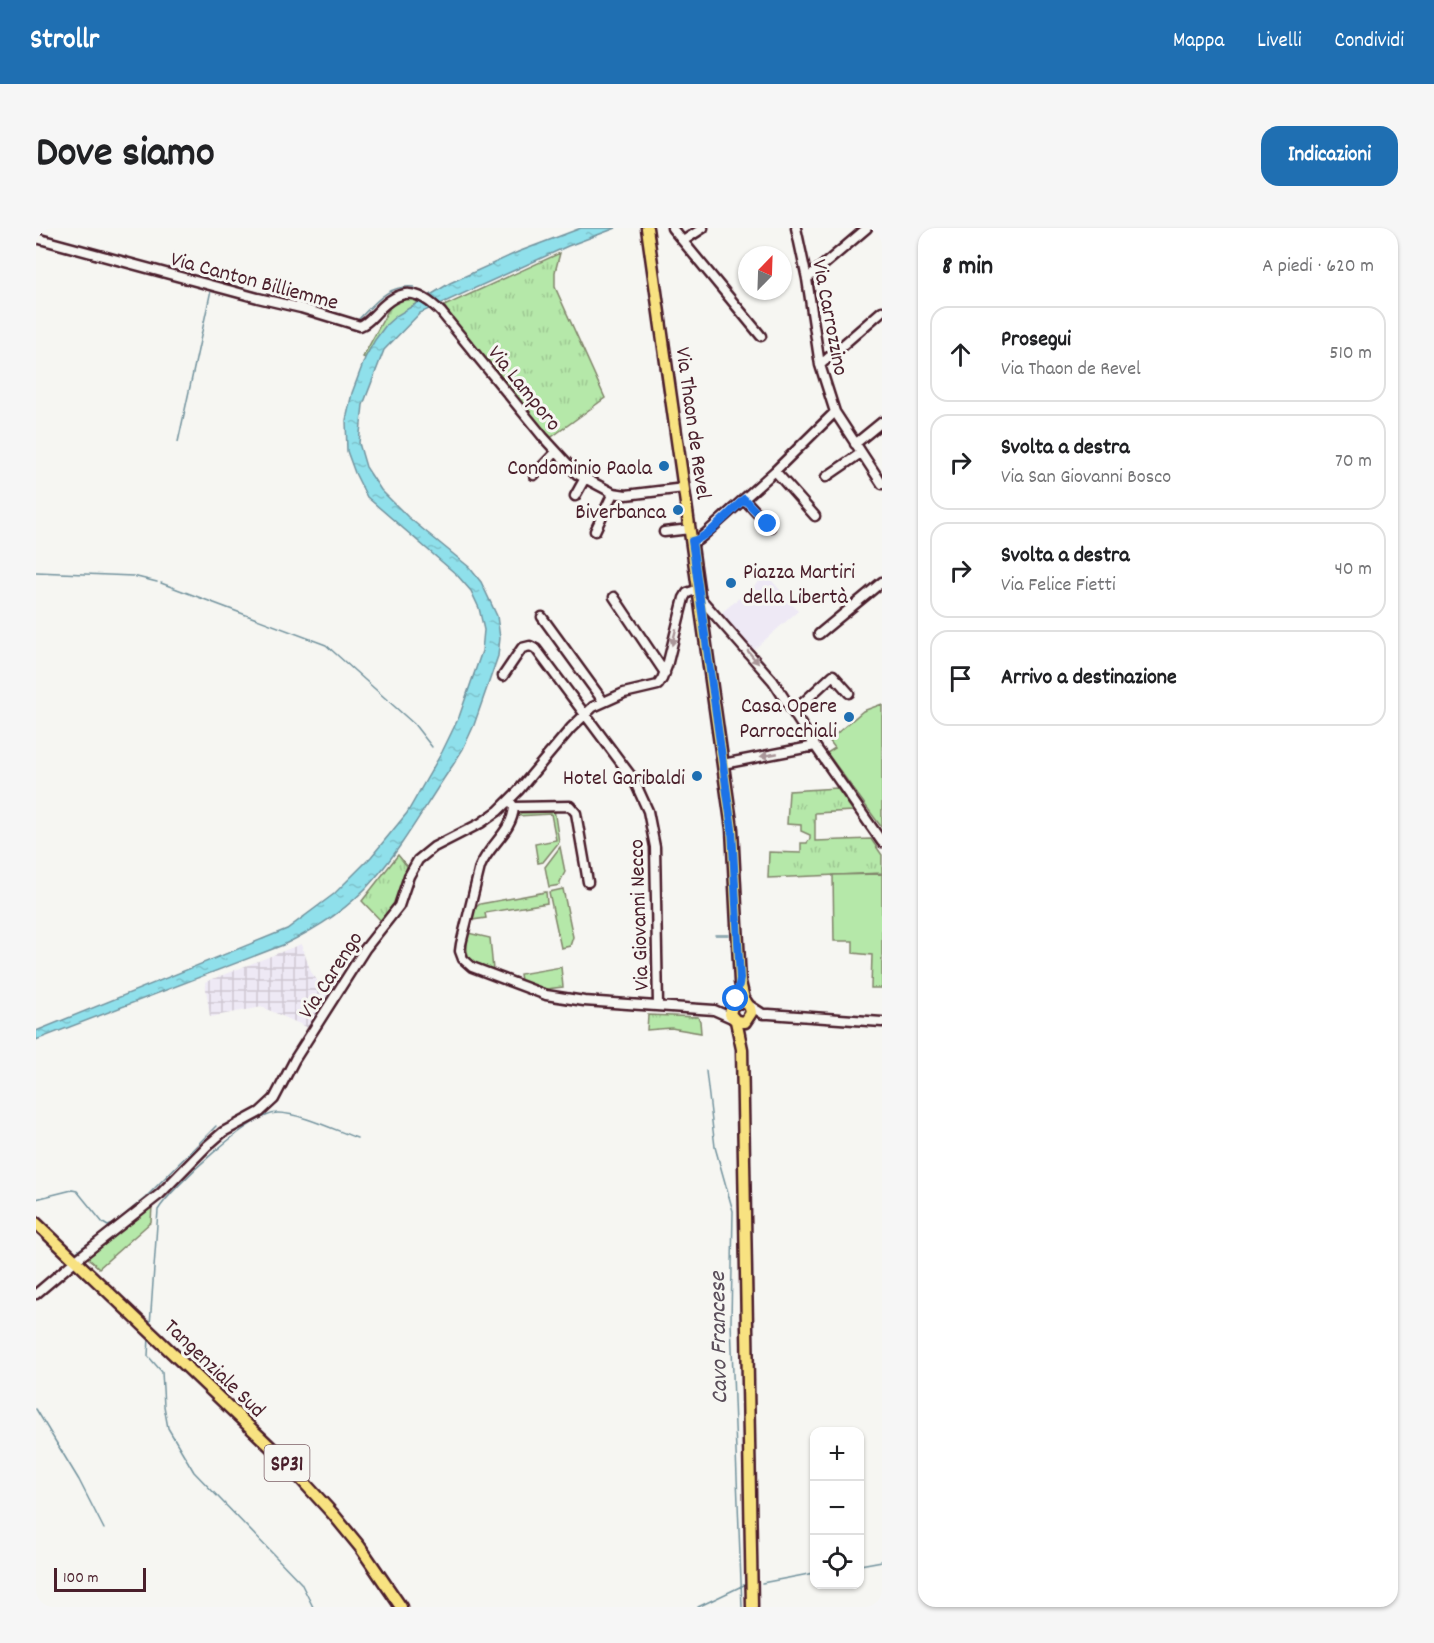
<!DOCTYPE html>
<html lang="it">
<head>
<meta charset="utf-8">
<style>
  :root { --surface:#fff; --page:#f6f6f6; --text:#202124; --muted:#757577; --line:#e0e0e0; --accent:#1f6fb2 }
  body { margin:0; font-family:Dekko,sans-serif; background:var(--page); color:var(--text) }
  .controls { position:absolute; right:18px; bottom:18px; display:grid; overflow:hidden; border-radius:12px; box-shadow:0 2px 4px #0004 }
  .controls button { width:54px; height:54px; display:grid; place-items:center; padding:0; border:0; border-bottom:2px solid var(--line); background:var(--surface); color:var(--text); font:30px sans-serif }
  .compass { position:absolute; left:702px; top:18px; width:54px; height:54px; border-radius:50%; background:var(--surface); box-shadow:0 2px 4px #0004; rotate:23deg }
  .scale { position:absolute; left:18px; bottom:15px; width:92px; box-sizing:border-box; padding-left:6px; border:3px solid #4a1f2b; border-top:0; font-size:16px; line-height:21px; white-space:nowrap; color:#4a1f2b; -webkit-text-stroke:4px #f6f6f2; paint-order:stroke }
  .stop { position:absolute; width:18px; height:18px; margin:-14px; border:4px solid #1a73e8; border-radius:50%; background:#fff }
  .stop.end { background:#1a73e8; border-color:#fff; box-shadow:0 2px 6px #0008 }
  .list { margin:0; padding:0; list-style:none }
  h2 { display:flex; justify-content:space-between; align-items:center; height:78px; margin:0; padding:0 24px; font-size:26px }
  h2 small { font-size:20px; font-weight:400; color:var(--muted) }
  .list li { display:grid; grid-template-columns:39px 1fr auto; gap:18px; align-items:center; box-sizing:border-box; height:96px; margin:0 12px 12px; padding:0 12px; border:2px solid var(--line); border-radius:18px }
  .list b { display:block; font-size:22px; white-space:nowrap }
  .list p { margin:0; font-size:20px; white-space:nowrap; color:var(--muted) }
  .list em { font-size:20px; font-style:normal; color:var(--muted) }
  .icon { flex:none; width:33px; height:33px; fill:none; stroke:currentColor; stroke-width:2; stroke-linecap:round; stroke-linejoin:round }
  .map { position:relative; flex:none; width:846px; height:1379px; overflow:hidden; border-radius:18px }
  header { display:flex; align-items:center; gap:36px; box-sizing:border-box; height:84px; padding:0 30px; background:var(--accent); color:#fff }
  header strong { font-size:28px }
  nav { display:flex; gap:33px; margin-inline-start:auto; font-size:21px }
  .intro { display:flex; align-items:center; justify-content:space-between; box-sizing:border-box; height:144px; padding:0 36px }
  h1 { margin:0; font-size:42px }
  .button { padding:15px 27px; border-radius:18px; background:var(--accent); color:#fff; font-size:21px; font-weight:700 }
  main { display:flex; gap:36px; padding:0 36px }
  aside { flex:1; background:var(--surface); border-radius:18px; box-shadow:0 2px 4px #0004 }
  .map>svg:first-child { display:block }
  .built { fill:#eee9f5 }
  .industrial { fill:url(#industrial-grid) }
  .grass { fill:url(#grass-tufts); stroke:#80846a; stroke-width:1.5 }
  .green { fill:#b5e8a9; stroke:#80846a; stroke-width:1.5 }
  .water { fill:url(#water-ripples); stroke:#73939e; stroke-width:1.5 }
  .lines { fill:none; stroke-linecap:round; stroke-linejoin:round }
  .stream { stroke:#73939e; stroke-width:1.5 }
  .minor-casing { stroke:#4a1f2b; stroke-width:13 }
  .major-casing { stroke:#4a1f2b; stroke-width:15 }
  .minor { stroke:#f6f6f2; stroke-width:8 }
  .major { stroke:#f8e281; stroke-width:10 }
  .oneway { fill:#a99598 }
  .route { stroke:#1a73e8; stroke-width:8 }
  .poi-dot { fill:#1f6fb2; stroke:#f6f6f2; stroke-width:2 }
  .labels { text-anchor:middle; stroke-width:6; stroke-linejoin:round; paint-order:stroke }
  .shield { fill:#f6f6f2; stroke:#7e6067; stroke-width:1.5 }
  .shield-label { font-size:21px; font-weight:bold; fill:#4a1f2b }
  .street-label { font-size:22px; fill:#4a1f2b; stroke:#f6f6f2 }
  .poi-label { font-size:22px; fill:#4a1f2b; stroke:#f6f6f2; text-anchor:end }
  .water-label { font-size:24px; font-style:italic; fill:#5b4f5b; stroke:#f6f6f2 }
</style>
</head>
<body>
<header>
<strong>Strollr</strong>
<nav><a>Mappa</a><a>Livelli</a><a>Condividi</a></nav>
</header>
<div class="intro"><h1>Dove siamo</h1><a class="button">Indicazioni</a></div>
<main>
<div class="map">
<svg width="846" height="1379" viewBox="0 0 846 1379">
  <defs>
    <pattern id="industrial-grid" width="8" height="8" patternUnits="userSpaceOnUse" patternTransform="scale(1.5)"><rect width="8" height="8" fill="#eee9f5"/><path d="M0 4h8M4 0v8" fill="none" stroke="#cec7d2"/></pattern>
    <pattern id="grass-tufts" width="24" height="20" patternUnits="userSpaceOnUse" patternTransform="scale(1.5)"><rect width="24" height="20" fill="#b5e8a9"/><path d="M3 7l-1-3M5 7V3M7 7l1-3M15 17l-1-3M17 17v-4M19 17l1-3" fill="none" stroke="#9dc792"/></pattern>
    <pattern id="water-ripples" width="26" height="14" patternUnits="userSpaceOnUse" patternTransform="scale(1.5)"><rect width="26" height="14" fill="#8fe0eb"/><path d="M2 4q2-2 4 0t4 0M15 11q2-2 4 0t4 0" fill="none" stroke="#7dc0ca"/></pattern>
  </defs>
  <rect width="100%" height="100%" fill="#f6f6f2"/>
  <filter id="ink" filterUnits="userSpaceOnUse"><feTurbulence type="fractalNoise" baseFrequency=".0167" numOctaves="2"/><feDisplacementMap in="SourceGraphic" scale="12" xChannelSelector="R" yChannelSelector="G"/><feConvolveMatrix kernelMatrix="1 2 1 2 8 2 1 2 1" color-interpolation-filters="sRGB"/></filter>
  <g filter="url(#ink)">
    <path class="built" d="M731,347L762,383L716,423L684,386Z"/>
    <path class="industrial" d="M265,716L275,744L286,759L310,747L275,801L226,779L174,789L169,754Z"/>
    <path class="grass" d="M524,25L519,44V59L569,170L513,211L417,92L408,78Z
      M376,68L385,72C358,90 345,101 329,130L327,129L355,77L367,69Z
      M801,560L817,583L779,585V613L835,611L846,627V645L732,650L733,624L765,625V615H771L774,611V607L765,603V597L751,596L753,563Z
      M362,627L371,638C366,658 362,678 346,694L326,673Z
      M612,787L662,789L664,793L665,805L635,800L611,802Z
      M116,978L115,994L63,1040L52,1030Z"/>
    <path class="green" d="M846,476V600L791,525L799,520L793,512L827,483Z
      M482,581H518L523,614L507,634L502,635L499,616L520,612L515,586L482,588Z
      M524,619L529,644L524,654V657L513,659L509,639Z
      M846,646V760H835L836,727L817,725V713H798L797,647Z
      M527,661L537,709L534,718L525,720L513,664Z
      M510,664L511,675L449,685L450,690L436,692L439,680L444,676Z
      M432,705L454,710L457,742C433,733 428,733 432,705Z
      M525,739L527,759L510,761L485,753L484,746Z"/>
    <path class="water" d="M545,0H580L532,18L384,85L348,122L327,177L323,215L330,239L345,262L372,289L433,339L445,354L461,388L464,410L462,428L438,497L427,521L417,537C391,574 369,616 339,650C314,680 282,700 247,717L0,812V803L251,701L298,666L335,629L371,585L406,524L423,489L446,423L448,402L443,380L435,363L421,347L331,269L319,245L311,223L310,192L316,165L329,130L339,112L350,97L360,88L414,55L482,24Z"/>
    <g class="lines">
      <path class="stream" d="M0,5L40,16
        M143,44L266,76
        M319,92H322C339,75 352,56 378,59
        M142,214L175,62
        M0,344L97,348L121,354
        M125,355L290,417L378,496L396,519
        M679,707H693
        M670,843L679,919L697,983L695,1094L706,1379
        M0,971L36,962L41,963L67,995L72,998L77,996L109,970L180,898
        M40,1024L74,999
        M114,1098L122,982C136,959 215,885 242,885C263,885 299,902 321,910
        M113,1109L112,1128L126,1144L128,1178L132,1200L158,1244L265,1355L277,1379
        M0,1181L43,1252L68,1301
        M824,1337L846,1333
        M726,1355L778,1345
        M662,1379L710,1356"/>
      <defs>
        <path id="minor" d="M636,0L725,108
          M760,0L771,51L784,137L799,184L846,256
          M0,10L222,70L265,80L324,98C332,95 336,89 342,83C365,59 382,61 405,84L508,210L541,246L577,265L590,267L648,260
          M647,13L667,0
          M771,51L831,0
          M784,137L846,83
          M819,216L846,194
          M739,243L779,288
          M498,247L520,224
          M790,249L825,225
          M539,268L549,250
          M708,271L734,299
          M559,303L577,265
          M628,304L654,301
          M656,313L662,312L669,306L739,243L799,184
          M578,369L629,445
          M664,370L737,453L779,518L846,614
          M506,389L567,473
          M783,406L846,354
          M467,448L486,420L494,418L500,421L598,552L612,583L619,619L622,777
          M757,484L797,447L813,465
          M687,536L779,518
          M473,572L478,579C476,605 453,616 444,639L425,716L424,723L427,731L436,739L510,767L548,773L678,782L696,790
          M478,579L534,578L540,585L552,654
          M713,777L727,786H733L846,794
          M0,1066L40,1032L124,966L171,918L187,904L224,884L238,871L259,831L329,721L363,678L373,648L382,632L398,619L445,595L462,583L482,563L535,500L557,479L588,465L622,457L626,451L631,438L648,370L651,365L663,361"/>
        <path id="major" d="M611,0L696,601L704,754L708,771L714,780L715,785L709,794L700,793L694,786L696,778L702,774L710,775
          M700,793L706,821L716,1379
          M0,995L242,1226L297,1286L324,1319L365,1379"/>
      </defs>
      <use href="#minor" class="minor-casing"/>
      <use href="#major" class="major-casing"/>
      <use href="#minor" class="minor"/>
      <use href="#major" class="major"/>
    </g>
    <defs><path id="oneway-solid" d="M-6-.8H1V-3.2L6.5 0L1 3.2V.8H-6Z" transform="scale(1.5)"/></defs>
    <g class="oneway">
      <use href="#oneway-solid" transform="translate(638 409) rotate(104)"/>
      <use href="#oneway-solid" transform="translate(717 429) rotate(50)"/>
      <use href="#oneway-solid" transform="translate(733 527) rotate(169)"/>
    </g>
  </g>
  <g class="lines" filter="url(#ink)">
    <path class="route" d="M700,771L704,751L696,601L656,313C672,310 695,283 708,271L732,296"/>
  </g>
  <g class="poi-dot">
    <circle cx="628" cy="238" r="6"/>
    <circle cx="642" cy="282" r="6"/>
    <circle cx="695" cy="355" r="6"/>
    <circle cx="813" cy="489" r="6"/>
    <circle cx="661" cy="548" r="6"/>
  </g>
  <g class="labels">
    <rect class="shield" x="228.5" y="1217" width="45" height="36" rx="4.5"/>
    <g class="shield-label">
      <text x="251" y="1242">SP31</text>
    </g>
    <g class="street-label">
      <text transform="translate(219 51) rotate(15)" y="8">Via Canton Billiemme</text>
      <text transform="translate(796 89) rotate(79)" y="8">Via Carrozzino</text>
      <text transform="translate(490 159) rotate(51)" y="8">Via Lamporo</text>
      <text transform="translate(659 195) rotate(82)" y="8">Via Thaon de Revel</text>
      <text transform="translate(601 687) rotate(-92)" y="8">Via Giovanni Necco</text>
      <text transform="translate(293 746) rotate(-57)" y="8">Via Carengo</text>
      <text transform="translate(180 1139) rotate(44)" y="8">Tangenziale Sud</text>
    </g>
    <g class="poi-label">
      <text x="616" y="246">Condominio Paola</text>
      <text x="630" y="290">Biverbanca</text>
      <text x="707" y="350" text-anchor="start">Piazza Martiri<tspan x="707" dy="25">della Libertà</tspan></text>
      <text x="801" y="484">Casa Opere<tspan x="801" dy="25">Parrocchiali</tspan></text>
      <text x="649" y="556">Hotel Garibaldi</text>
    </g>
    <g class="water-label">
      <text transform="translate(681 1110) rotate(-91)" y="8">Cavo Francese</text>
    </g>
  </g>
</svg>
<div class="controls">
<button>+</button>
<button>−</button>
<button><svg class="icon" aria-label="locate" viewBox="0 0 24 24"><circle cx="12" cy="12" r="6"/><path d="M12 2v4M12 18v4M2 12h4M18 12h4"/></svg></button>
</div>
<svg class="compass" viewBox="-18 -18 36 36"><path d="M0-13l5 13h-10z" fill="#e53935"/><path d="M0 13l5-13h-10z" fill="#757577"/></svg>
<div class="scale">100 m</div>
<div class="stop" style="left:700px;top:771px"></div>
<div class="stop end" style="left:732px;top:296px"></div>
</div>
<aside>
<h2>8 min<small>A piedi · 620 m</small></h2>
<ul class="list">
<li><svg class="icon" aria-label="ahead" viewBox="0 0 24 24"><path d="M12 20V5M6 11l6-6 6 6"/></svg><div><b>Prosegui</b><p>Via Thaon de Revel</p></div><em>510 m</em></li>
<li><svg class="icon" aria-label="right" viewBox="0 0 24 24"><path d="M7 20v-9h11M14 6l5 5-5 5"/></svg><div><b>Svolta a destra</b><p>Via San Giovanni Bosco</p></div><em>70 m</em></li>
<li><svg class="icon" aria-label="right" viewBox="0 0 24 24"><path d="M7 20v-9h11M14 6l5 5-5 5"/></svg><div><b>Svolta a destra</b><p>Via Felice Fietti</p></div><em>40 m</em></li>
<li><svg class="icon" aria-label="arrive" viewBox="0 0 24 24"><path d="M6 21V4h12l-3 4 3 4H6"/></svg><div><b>Arrivo a destinazione</b></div></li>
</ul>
</aside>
</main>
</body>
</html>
